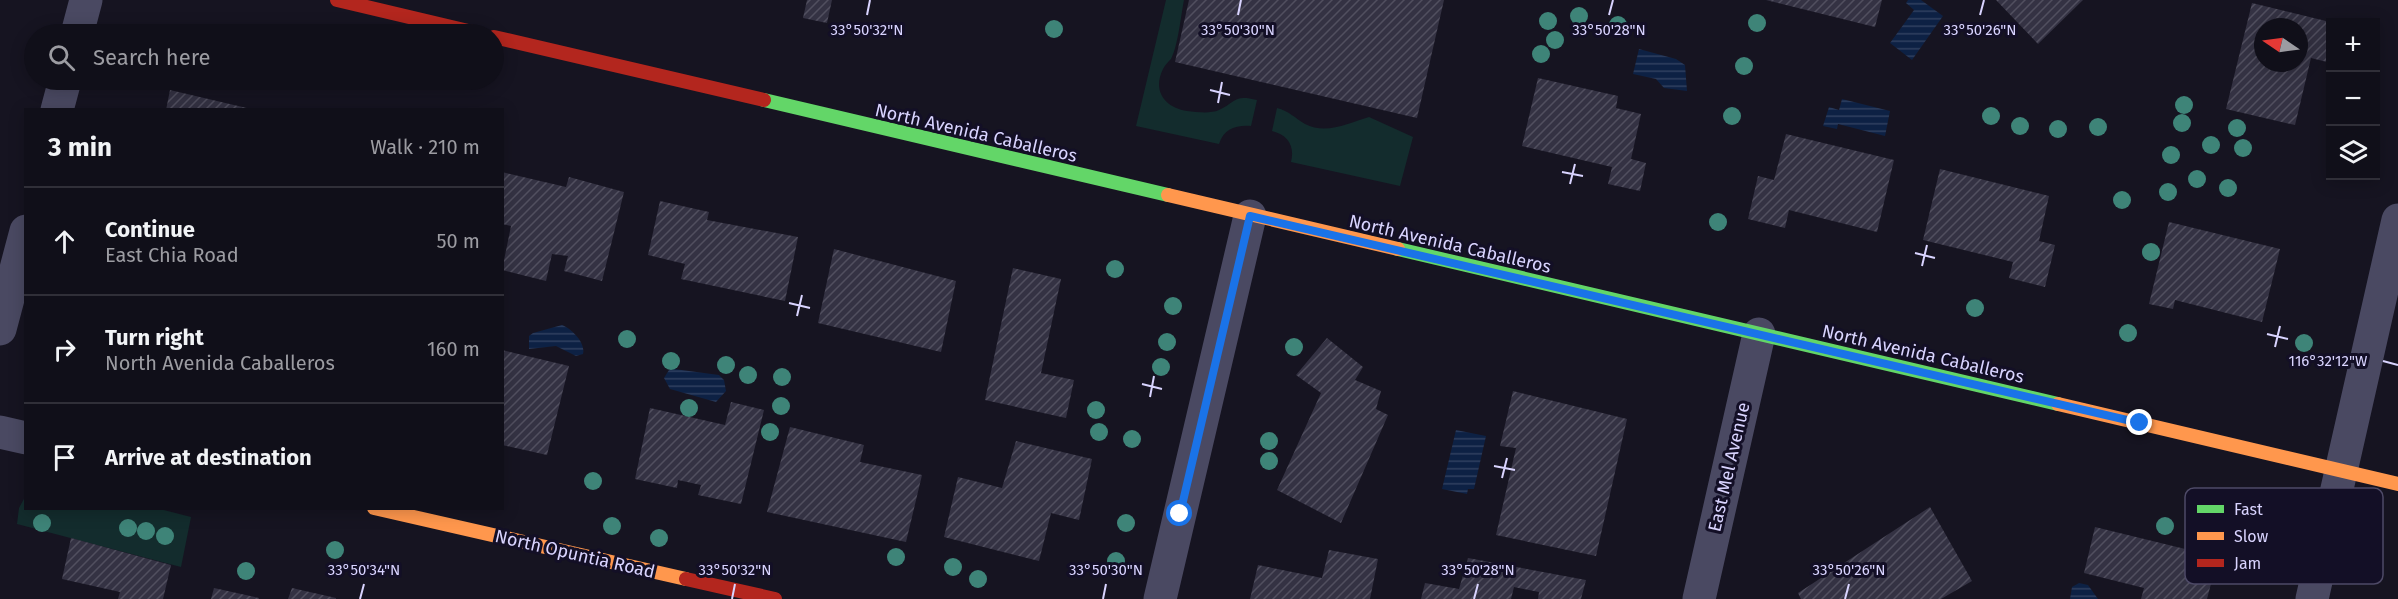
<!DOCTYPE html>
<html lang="en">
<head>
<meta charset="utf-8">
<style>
  :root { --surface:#100f19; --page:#191822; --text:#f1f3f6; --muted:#9c9ca2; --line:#302f38 }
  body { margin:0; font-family:"Fira Sans",sans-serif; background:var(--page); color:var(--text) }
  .controls { position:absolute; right:18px; top:18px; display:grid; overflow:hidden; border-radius:0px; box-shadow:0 3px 15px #0003 }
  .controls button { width:54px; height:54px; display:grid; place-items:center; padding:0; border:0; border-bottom:2px solid var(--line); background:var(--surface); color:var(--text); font:30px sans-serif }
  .compass { position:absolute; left:2254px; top:18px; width:54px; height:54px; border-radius:50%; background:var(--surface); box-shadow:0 3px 15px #0003; rotate:283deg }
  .stop { position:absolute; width:18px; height:18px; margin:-14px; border:4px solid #1a73e8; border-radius:50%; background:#fff }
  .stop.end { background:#1a73e8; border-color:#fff; box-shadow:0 2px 6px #0008 }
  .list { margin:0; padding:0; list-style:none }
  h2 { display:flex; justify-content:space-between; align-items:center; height:78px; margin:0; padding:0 24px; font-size:26px }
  h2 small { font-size:20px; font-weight:400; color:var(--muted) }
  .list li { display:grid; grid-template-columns:39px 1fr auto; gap:18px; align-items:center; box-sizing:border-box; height:108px; padding:0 24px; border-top:2px solid var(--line) }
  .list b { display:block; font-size:22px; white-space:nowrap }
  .list p { margin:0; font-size:20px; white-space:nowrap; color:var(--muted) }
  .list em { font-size:20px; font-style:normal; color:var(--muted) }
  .icon { flex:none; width:33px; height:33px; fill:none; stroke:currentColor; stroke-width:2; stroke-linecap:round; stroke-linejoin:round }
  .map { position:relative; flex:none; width:2398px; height:599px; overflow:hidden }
  .search { position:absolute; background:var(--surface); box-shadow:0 3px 15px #0003; left:24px; top:24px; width:480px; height:66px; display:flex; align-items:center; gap:15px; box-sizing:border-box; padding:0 21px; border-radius:33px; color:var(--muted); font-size:22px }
  .panel { position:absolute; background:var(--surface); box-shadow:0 3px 15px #0003; left:24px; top:108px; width:480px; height:402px; border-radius:0px }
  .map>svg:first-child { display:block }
  .grass { fill:#132c2d }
  .water { fill:url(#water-rules) }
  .building { fill:url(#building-hatch); fill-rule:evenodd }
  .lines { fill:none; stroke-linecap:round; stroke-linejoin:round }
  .street { stroke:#4a4962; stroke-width:33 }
  .fast { stroke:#63d668; stroke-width:14 }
  .slow { stroke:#ff974d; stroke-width:14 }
  .jam { stroke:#b3261e; stroke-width:14 }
  .tree { fill:#3e8478 }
  .route { stroke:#1a73e8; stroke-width:8 }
  .ticks { fill:none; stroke:#d9d4ff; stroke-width:2 }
  .labels { text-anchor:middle; stroke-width:6; stroke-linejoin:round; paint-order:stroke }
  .street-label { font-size:18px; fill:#d9d4ff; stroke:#130f26 }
  .key { fill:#130f26; stroke:#4e4a67; stroke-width:1.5 }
  .key-label { font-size:16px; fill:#d9d4ff }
  .ticks-label { font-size:15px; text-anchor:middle; fill:#d9d4ff; stroke:#130f26; stroke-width:6; stroke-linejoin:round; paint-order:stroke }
</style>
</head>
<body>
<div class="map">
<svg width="2398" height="599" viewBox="0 0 2398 599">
  <defs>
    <pattern id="water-rules" width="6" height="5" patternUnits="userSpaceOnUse" patternTransform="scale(1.5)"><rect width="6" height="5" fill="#0d2144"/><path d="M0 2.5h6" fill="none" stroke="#304060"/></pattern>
    <pattern id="building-hatch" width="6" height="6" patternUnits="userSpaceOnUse" patternTransform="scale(1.5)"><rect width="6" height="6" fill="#343243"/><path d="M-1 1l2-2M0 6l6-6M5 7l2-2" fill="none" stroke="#514f5f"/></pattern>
  </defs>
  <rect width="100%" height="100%" fill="#161421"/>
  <path class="grass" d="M1166,0H1184C1181,15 1178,46 1171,59C1169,61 1165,65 1163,69C1152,91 1165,108 1187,111C1197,112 1210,114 1219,110C1236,102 1234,94 1257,100L1251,126C1235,125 1224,129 1219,144L1136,126Z
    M1277,108C1289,111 1295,118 1305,124C1326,135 1349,123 1369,117L1413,137L1400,186L1291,162C1295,146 1288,135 1272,131Z
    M25,497L26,508H156L191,517L181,567L17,524L19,508Z"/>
  <path class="water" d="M1908,0H1921L1943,16L1912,60L1890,43L1914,10L1906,3Z
    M1639,49L1676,59L1685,65L1687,91L1664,88L1656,79L1633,74Z
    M1842,99L1890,111L1885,136L1838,124L1837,129L1823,126L1829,107L1839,110Z
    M562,325C572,329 586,343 583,354L576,356L556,346L529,349V336L533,333Z
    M674,369L719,375L724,380L726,391L716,402L670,389L664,378L669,370Z
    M1456,430L1486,436L1474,489H1468L1467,494L1442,489Z
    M2079,583L2088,585L2098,599H2070L2072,587Z"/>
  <path class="building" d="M807,0H832L827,23L803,18Z
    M1189,0H1444L1417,118L1175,62Z
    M1766,0H1882L1875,27Z
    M1996,0H2083L2038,44Z
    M2252,3L2330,22V45L2327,62L2311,58L2295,125L2226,109ZM2263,27H2299V63H2263Z
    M1538,78L1618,96L1616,108L1641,114L1631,159L1646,163L1640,191L1608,184L1612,167L1522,146Z
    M170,90L251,109V110H166Z
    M1786,134L1894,160L1877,232L1789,210L1785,228L1748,219L1758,176L1774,180Z
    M1940,169L2049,196L2039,241L2055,245L2045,287L2009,278L2013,262L1923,240Z
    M502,172L566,187L569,177L624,192L602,281L564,271L568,256L552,254L546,281L502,270L511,226L502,224Z
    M660,201L709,212L707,220L798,237L785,301L681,279L685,264L648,255Z
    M2169,222L2280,249L2262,322L2175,300L2173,309L2149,304Z
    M834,249L956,281L941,352L818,323Z
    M1013,268L1061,279L1041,373L1074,380L1066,418L985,400Z
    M1327,338L1363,367L1355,380L1381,391L1376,409L1388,415L1341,523L1277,490L1321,393L1296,375Z
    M502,350L569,366L547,455L502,445Z
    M1513,391L1627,419L1596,556L1496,535L1516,448L1500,446Z
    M731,402L764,410L741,504L698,495L701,485L678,480L677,488L635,479L650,408L725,425Z
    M790,427L864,445L860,462L922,475L906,542L767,512Z
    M1016,441L1092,459L1079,520L1051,513L1039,561L944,537L958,477L1002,488Z
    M1930,507L1972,581L1941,599H1801L1798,593Z
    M2095,527L2218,557L2207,599H2141L2144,588L2084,573Z
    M71,538L171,565L163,599H118L120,592L62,579Z
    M1329,550L1378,559L1370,599H1250L1258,565L1322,578Z
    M1468,558L1586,580L1581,599H1538L1539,592L1514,587L1511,599H1421L1425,583L1459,589Z
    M214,588L259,598V599H211Z
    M292,588L336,598V599H288Z"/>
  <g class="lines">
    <path class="street" d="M77,34L86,0
      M57,110L65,80
      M0,329L26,231
      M0,432L26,438
      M1160,599L1250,216
      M1699,599L1759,334
      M2312,599L2398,220"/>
    <path class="fast" d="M764,100L1168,195
      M1398,249L2058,404"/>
    <path class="slow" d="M1168,195L1398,249
      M2058,404L2398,484
      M374,508L686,579"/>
    <path class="jam" d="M337,0L481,34
      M494,37L764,100
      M686,579L775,599"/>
  </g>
  <g class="tree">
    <circle cx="1579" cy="16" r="9"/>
    <circle cx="1548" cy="21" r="9"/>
    <circle cx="1757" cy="23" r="9"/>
    <circle cx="1618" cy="25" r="9"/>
    <circle cx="1054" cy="29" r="9"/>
    <circle cx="1555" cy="40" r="9"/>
    <circle cx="1541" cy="54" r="9"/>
    <circle cx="1744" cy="66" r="9"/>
    <circle cx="2184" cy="105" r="9"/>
    <circle cx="1732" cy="116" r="9"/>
    <circle cx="1991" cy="116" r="9"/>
    <circle cx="2182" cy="123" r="9"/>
    <circle cx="2020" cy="126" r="9"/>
    <circle cx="2098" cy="127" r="9"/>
    <circle cx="2237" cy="128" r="9"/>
    <circle cx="2058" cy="129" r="9"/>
    <circle cx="2211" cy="145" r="9"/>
    <circle cx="2243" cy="148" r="9"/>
    <circle cx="2171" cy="155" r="9"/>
    <circle cx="2197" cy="179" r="9"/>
    <circle cx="2228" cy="188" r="9"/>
    <circle cx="2168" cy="192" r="9"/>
    <circle cx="2122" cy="200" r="9"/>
    <circle cx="1718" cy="222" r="9"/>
    <circle cx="2151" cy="252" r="9"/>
    <circle cx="1115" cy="269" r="9"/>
    <circle cx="1173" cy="306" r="9"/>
    <circle cx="1975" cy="308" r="9"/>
    <circle cx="2128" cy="333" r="9"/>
    <circle cx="627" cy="339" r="9"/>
    <circle cx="1167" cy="342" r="9"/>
    <circle cx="2304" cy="343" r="9"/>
    <circle cx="1294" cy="347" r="9"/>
    <circle cx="671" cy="361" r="9"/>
    <circle cx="726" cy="365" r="9"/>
    <circle cx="1161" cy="367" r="9"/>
    <circle cx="748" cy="375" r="9"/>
    <circle cx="782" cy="377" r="9"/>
    <circle cx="781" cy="406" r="9"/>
    <circle cx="689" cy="408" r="9"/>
    <circle cx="1096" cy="410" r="9"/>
    <circle cx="770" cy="432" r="9"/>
    <circle cx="1099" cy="432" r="9"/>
    <circle cx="1132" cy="439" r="9"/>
    <circle cx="1269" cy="441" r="9"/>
    <circle cx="1269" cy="461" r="9"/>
    <circle cx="593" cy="481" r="9"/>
    <circle cx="42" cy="523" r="9"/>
    <circle cx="1126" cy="523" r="9"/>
    <circle cx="612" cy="526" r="9"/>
    <circle cx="2165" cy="526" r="9"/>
    <circle cx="128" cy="528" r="9"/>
    <circle cx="146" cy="531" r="9"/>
    <circle cx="165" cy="536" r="9"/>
    <circle cx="659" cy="538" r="9"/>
    <circle cx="335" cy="550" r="9"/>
    <circle cx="896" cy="557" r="9"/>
    <circle cx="1116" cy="561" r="9"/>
    <circle cx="953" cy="567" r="9"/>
    <circle cx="246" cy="571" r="9"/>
    <circle cx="978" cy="579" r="9"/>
  </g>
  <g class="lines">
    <path class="route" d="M1180,514L1250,216L2140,423"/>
  </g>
  <path class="ticks" d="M867,15L870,0M1238,15L1241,0M1609,15L1613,0M1980,15L1984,0M1210,90L1230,95M1218,103L1222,82M1562,172L1583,176M1570,184L1575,164M1915,253L1935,258M1922,266L1927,245M789,303L810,308M797,316L802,295M2267,334L2288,339M2275,347L2280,326M2383,361L2398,365M1142,384L1162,389M1150,397L1154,376M1494,466L1515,470M1502,478L1507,458M360,599L364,584M732,599L735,584M1103,599L1106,584M1474,599L1478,584M1845,599L1849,584"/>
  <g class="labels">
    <g class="street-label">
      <text transform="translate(976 133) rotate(13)" y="6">North Avenida Caballeros</text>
      <text transform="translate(1450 244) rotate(13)" y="6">North Avenida Caballeros</text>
      <text transform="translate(1923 354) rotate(13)" y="6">North Avenida Caballeros</text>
      <text transform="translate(1729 467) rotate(-77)" y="6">East Mel Avenue</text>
      <text transform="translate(575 554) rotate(13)" y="6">North Opuntia Road</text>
    </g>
  </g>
  <rect x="2185" y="488" width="198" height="96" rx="9" class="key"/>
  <rect x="2197" y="505" width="27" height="8" fill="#63d668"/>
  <rect x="2197" y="532" width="27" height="8" fill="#ff974d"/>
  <rect x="2197" y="559" width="27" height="8" fill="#b3261e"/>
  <g class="key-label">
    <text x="2234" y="515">Fast</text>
    <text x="2234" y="542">Slow</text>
    <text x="2234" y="569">Jam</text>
  </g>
  <g class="ticks-label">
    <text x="867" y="35">33°50'32"N</text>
    <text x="1238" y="35">33°50'30"N</text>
    <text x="1609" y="35">33°50'28"N</text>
    <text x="1980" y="35">33°50'26"N</text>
    <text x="2328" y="366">116°32'12"W</text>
    <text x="364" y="575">33°50'34"N</text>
    <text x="735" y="575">33°50'32"N</text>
    <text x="1106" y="575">33°50'30"N</text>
    <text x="1478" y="575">33°50'28"N</text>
    <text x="1849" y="575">33°50'26"N</text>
  </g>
</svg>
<div class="controls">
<button>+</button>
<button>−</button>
<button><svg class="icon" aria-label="layers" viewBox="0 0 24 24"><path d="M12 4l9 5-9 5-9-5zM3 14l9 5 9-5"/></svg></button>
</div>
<svg class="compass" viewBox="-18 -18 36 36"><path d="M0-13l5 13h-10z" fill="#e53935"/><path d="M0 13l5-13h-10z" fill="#9c9ca2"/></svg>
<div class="stop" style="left:1180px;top:514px"></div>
<div class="stop end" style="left:2140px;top:423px"></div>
<div class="search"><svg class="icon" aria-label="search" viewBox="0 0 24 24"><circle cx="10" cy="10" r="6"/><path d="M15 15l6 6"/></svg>Search here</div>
<section class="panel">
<h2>3 min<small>Walk · 210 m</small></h2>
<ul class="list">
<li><svg class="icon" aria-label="ahead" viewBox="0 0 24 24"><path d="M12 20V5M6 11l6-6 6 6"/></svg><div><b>Continue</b><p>East Chia Road</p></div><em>50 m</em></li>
<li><svg class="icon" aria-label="right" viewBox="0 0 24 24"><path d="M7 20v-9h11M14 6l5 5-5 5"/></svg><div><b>Turn right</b><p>North Avenida Caballeros</p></div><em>160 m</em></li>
<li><svg class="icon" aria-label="arrive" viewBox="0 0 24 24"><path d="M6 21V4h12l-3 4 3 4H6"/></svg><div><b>Arrive at destination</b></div></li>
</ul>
</section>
</div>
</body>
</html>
